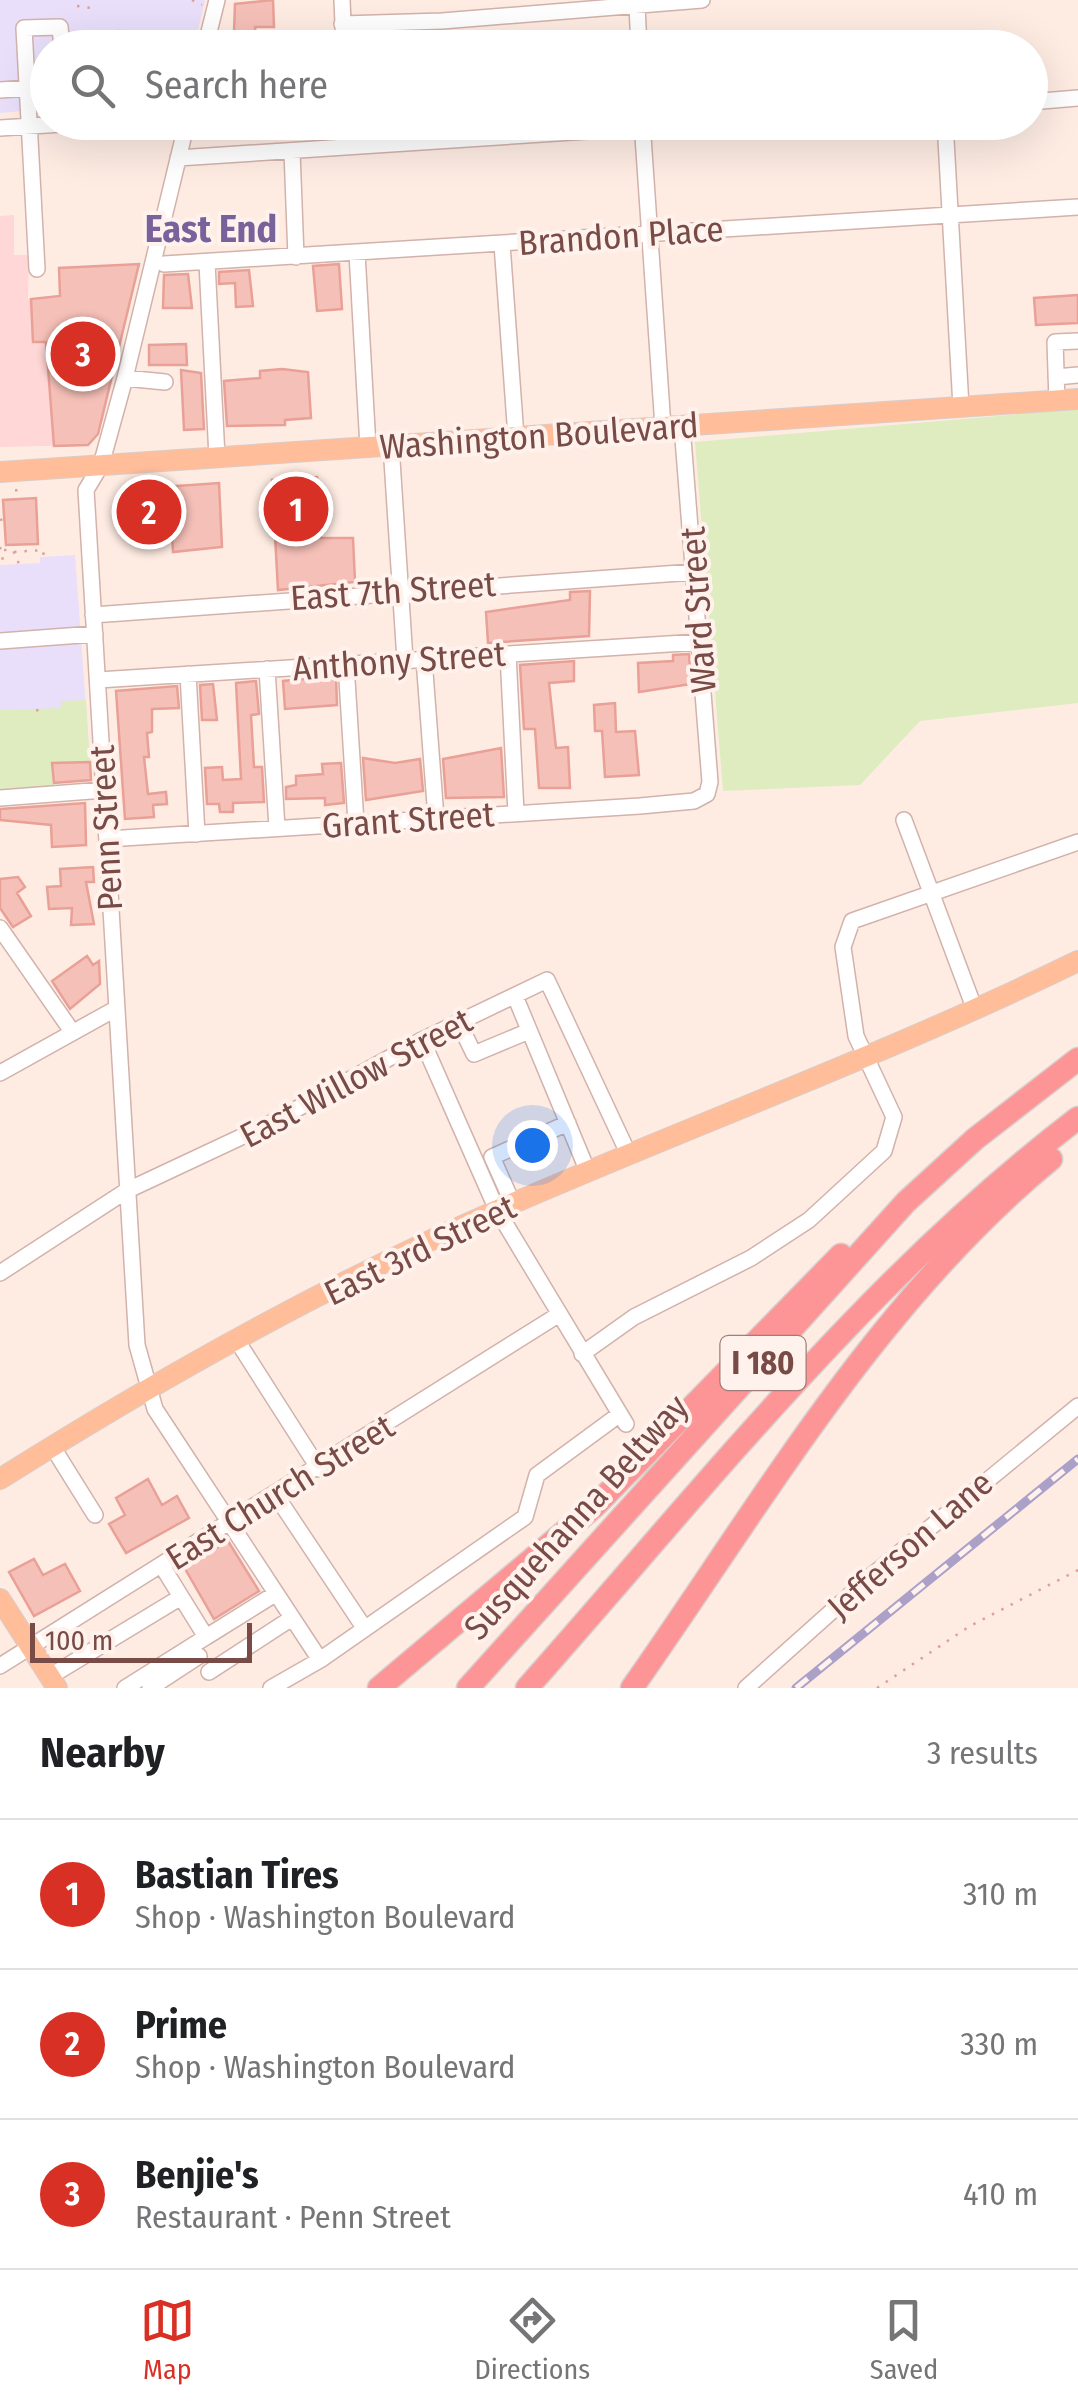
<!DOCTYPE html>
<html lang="en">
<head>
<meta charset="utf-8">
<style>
  :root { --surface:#fff; --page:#f6f6f6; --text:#202124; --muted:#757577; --line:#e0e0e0; --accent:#d93025 }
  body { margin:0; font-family:"Fira Sans Condensed",sans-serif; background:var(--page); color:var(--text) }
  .scale { position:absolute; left:30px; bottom:25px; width:222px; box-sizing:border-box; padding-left:10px; border:5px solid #784b47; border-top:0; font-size:28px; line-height:35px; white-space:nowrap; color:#784b47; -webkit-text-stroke:8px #fff1eb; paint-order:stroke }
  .you { position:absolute; left:532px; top:1145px; width:35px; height:35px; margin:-25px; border:8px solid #fff; border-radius:50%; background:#1a73e8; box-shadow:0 0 0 15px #1a73e833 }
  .badge { display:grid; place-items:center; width:65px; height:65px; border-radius:50%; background:var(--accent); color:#fff; font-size:32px; font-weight:700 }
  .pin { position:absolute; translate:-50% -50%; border:5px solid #fff; box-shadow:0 2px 10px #0006 }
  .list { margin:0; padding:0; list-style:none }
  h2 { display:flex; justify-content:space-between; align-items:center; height:130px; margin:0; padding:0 40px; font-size:42px }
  h2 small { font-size:32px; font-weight:400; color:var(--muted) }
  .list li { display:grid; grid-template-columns:65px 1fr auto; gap:30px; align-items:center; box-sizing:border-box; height:150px; padding:0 40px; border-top:2px solid var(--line) }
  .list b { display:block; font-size:38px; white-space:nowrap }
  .list p { margin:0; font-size:32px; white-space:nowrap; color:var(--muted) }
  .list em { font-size:32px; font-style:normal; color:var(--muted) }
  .icon { flex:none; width:55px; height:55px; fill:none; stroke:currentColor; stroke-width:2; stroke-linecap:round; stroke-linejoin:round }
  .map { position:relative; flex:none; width:1078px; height:1688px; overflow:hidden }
  .search { position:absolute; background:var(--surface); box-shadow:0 10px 40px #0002; left:30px; right:30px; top:30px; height:110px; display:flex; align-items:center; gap:25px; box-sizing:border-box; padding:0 35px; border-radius:55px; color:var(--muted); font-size:38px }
  .sheet { height:580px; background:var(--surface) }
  nav { display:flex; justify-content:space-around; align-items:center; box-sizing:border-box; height:140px; border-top:2px solid var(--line); background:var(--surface); font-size:28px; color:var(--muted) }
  nav a { display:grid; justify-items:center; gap:5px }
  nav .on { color:var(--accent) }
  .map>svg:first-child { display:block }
  .commercial { fill:#ffd7d6 }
  .education { fill:#e9dffa }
  .green { fill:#deecc0 }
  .building { fill:#f5c0b8; stroke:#e9a097; stroke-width:2.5 }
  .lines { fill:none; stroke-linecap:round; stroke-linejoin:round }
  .minor-casing { stroke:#d2b2ab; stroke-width:18 }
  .major-casing { stroke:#d9cdcb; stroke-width:22 }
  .highway-casing { stroke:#d9cdcb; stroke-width:25 }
  .path { stroke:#daa29b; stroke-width:2.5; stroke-dasharray:2.5 8; stroke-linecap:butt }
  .minor { stroke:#fff; stroke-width:15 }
  .major { stroke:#ffbd99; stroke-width:20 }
  .highway { stroke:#fd9596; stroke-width:22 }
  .rail-casing { stroke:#aba0c8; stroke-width:9 }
  .rail { stroke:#fff1eb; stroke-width:5; stroke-dasharray:15; stroke-linecap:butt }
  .labels { text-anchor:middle; stroke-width:8; stroke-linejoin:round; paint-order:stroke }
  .shield { fill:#fff1eb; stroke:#a07d78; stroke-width:2.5 }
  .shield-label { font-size:32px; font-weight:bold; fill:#784b47 }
  .street-label { font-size:35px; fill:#784b47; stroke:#fff1eb }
  .neighbourhood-label { font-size:38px; font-weight:bold; fill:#78629c; stroke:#fff1eb }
</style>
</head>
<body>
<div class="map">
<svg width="1078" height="1688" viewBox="0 0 1078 1688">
  <rect width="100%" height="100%" fill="#feece3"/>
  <path class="commercial" d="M14,215V255H29L28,299L60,295L59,268L139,264L103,421L88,445L0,447V216Z"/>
  <path class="education" d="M0,0H205L194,47L48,48L47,109L0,113Z
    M75,555L90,762L53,764L54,786L0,789V565L40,563V557Z"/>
  <path class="green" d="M1078,409V703L920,721L860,785L723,791L695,442Z
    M86,700L90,762L53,764L54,786L0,789V710L61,708V701Z"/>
  <path class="building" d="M273,0L274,27H255L256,43L224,46L223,32H234L235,4Z
    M139,264L98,434L88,445L54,446L46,342H33L31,299L60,296L59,268Z
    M339,264L342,309L317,311L313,266Z
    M249,270L253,306L236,307L235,283L219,284V272Z
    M188,274L192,308H163L164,275Z
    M1078,295V323L1036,325L1034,298Z
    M186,344L187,365H149V345Z
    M282,369L308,372L311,418L285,420V425L227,426L224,381L260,378V371Z
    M181,370L201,373L204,429L184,430Z
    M317,477L321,538H353L355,582L278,590L272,480Z
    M219,483L222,547L173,552L172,534L137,536L134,489Z
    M36,498L38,544L6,545L3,500Z
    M590,591L589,636L488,643L486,612L570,600V592Z
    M689,654L691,684L639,692L638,663L673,661V655Z
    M574,661V681L549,683L556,748L568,747L570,788H539L535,729H524L520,665Z
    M336,676L337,705L285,709L283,681Z
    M256,681L259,714L251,715L254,767H262L264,802L233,803V812H220L219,804H207L205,768L222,767L223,780L241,779L236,683Z
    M213,684L217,720H202L200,685Z
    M177,686L179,708L152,709V732L147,733L149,757H144L148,794L166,792L167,804L153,805L154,817L125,819L116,691Z
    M615,703L616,732L635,731L639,775L605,777L602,731H595L594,705Z
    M501,748L504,797L446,798L443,759Z
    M363,758L395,763L420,759L423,791L366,800Z
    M90,762L91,780L54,783L52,763Z
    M341,763L344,803L325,805V798L286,799V787L296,785V776L323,774L322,764Z
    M85,803L86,845L52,847L51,825L0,820V809Z
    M93,867L94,882H86L94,924L71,925L72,908L49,909L47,887L61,886L60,869Z
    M18,877L25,887L17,893L31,916L13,927L0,908V879Z
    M87,956L93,965L99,961L100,984L70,1009L52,981Z
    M148,1479L162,1505L177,1496L189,1518L126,1553L109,1524L125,1515L116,1498Z
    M228,1541L259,1591L214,1619L184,1567Z
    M34,1559L43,1575L65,1564L80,1591L34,1616L9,1572Z"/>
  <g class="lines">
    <defs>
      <path id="minor" d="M342,0L344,48
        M637,5L639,48
        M342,24L442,21L702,0
        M205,48L217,0
        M0,90L28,88
        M1030,102L1078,98
        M187,122L125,378L101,465L86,490L137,1345L155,1409L320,1660
        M349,122L350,147
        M642,122L663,427
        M945,122L961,407
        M0,128L94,122
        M292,151L296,257
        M178,158L726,122
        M502,244L516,437
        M357,253L368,447
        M207,263L217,457
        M164,264L1078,207
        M37,269L24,28L60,27L62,48
        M1056,377L1078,375
        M125,378L165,382
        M1057,401L1055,342L1078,341
        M391,445L405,660
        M93,615L694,572
        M0,641L95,634
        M508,654L516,813
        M424,659L436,818
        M346,664L356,823
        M267,669L277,828
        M188,674L197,834
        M98,680L700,642
        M0,798L104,790
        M904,820L975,1010
        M107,839L640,806L694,801L707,794L710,782L682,426
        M0,928L71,1030
        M515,996L588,1172
        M459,1023L474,1054L529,1031
        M422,1040L497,1210L626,1424
        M0,1073L117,1008
        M513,1204L492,1157L568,1123
        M0,1273L126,1191L271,1123L422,1040L547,980L629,1155
        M236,1339L319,1469
        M582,1354L634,1317L751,1258L809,1220L884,1151L894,1117L856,1036L843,947L852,921L1078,842
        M52,1446L95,1515
        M275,1494L365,1629
        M162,1566L206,1637L275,1594
        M0,1666L558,1315
        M209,1672L292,1618
        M49,1677L181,1597
        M125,1688L206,1637
        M150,1688L199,1656
        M271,1688L320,1660L525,1517L537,1475L620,1414
        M746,1688L870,1577L1078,1406"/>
      <path id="major" d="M0,472L1078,399
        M0,1479C160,1378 326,1285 500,1209C692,1125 890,1053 1078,961
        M0,1599L57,1688"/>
      <path id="highway" d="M379,1688L595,1506L841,1255
        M468,1688L906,1202L975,1139L1078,1059
        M527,1688C701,1492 868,1278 1078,1118
        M632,1688C760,1506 877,1302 1051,1159"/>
    </defs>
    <use href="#minor" class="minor-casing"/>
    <use href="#major" class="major-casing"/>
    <use href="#highway" class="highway-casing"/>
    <path class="path" d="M192,0L202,5
      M77,6L91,8
      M76,33L121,31L122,48
      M16,489L18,499
      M0,520L4,519
      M0,547L4,565
      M4,550H13L19,564
      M14,552L43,550L44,557
      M37,709L38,714
      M877,1688L970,1626L1078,1570"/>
    <use href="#minor" class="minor"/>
    <use href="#major" class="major"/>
    <use href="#highway" class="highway"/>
    <defs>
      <path id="rail" d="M796,1688L1078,1459"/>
    </defs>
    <use href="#rail" class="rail-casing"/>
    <use href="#rail" class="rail"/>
  </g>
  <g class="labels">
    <rect class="shield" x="720.5" y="1336" width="85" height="54" rx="8"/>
    <g class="shield-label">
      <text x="763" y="1374">I 180</text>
    </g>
    <g class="street-label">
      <text transform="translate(621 236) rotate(-4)" y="12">Brandon Place</text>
      <text transform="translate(539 436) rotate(-4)" y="12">Washington Boulevard</text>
      <text transform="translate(393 591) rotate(-4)" y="12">East 7th Street</text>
      <text transform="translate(698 610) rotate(-94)" y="12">Ward Street</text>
      <text transform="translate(399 661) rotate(-4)" y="12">Anthony Street</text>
      <text transform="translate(408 820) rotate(-4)" y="12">Grant Street</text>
      <text transform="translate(106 828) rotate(-93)" y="12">Penn Street</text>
      <text transform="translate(356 1078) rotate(-28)" y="12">East Willow Street</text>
      <text transform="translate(420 1250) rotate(-26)" y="12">East 3rd Street</text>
      <text transform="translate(280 1492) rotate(-32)" y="12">East Church Street</text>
      <text transform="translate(576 1517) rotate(-48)" y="12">Susquehanna Beltway</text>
      <text transform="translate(910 1545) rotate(-41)" y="12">Jefferson Lane</text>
    </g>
    <g class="neighbourhood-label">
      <text x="211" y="242">East End</text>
    </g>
  </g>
</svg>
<div class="scale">100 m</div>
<div class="you"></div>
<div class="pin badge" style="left:296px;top:509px">1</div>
<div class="pin badge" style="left:149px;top:512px">2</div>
<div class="pin badge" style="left:83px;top:354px">3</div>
<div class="search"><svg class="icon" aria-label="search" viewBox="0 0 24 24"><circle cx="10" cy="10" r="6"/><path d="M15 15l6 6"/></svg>Search here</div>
</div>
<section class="sheet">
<h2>Nearby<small>3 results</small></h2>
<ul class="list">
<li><span class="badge">1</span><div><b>Bastian Tires</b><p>Shop · Washington Boulevard</p></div><em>310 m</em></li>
<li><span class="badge">2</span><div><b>Prime</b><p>Shop · Washington Boulevard</p></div><em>330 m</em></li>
<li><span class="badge">3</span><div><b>Benjie's</b><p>Restaurant · Penn Street</p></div><em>410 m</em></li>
</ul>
</section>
<nav>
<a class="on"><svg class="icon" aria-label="map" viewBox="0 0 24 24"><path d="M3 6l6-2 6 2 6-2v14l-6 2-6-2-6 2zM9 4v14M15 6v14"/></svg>Map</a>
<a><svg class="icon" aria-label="directions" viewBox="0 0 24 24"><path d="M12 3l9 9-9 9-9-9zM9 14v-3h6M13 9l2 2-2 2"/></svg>Directions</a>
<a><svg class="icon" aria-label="saved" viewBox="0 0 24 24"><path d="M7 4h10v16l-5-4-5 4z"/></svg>Saved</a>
</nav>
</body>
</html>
